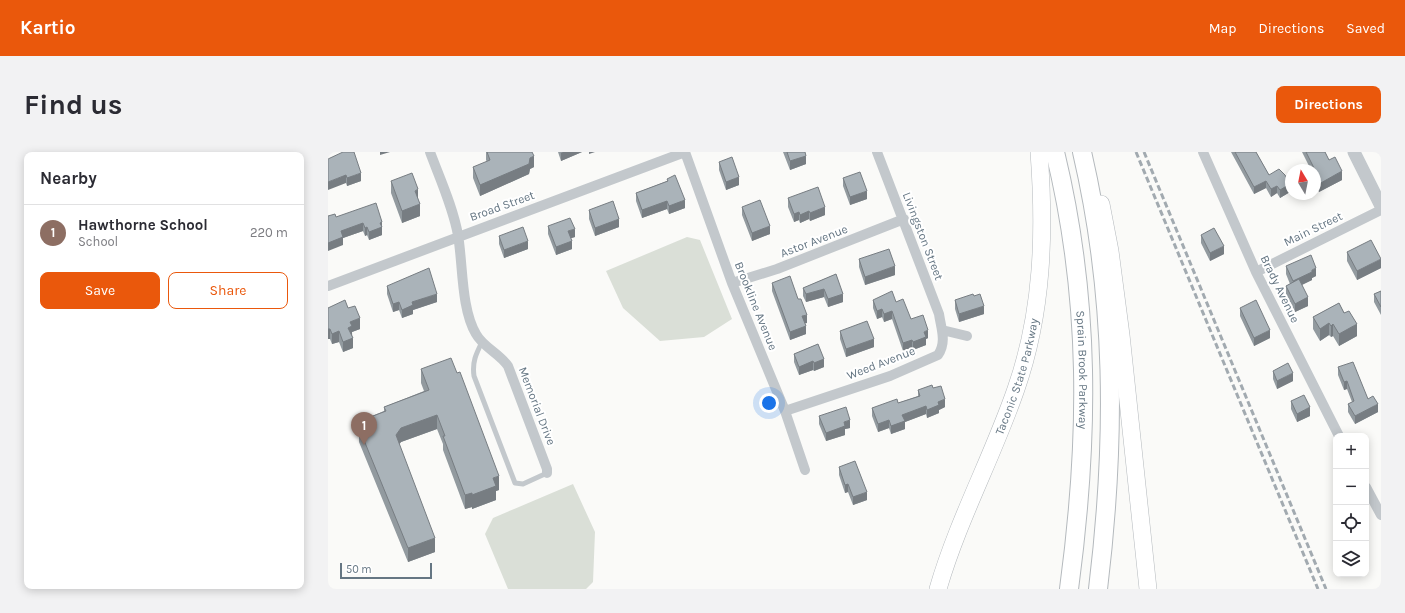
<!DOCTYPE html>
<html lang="en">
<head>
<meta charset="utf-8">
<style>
  :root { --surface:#fff; --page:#f2f2f3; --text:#2b2b33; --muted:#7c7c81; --line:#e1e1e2; --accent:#ea580c }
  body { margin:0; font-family:Karla,sans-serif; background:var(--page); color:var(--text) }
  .controls { position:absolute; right:12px; bottom:12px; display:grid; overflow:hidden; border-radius:8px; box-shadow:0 2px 10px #0003 }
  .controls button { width:36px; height:36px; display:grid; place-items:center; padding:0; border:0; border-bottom:1px solid var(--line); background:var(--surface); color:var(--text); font:20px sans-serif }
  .compass { position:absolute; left:957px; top:12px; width:36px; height:36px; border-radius:50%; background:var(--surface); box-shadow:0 2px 10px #0003; rotate:350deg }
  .scale { position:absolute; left:12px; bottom:10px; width:92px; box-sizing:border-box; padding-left:4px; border:2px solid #657683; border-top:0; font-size:11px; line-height:14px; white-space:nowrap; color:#657683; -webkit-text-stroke:3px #fff; paint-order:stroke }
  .you { position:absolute; left:441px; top:251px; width:14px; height:14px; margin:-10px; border:3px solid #fff; border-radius:50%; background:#1a73e8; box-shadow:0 0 0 6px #1a73e833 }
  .badge { display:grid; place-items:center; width:26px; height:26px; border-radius:50%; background:var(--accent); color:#fff; font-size:13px; font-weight:700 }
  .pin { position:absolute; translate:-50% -33px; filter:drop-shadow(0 1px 2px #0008) }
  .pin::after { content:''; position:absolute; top:21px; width:14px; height:12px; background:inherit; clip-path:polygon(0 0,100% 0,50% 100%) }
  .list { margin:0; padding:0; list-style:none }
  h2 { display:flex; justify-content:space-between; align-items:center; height:52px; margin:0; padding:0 16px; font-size:17px }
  h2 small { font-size:13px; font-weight:400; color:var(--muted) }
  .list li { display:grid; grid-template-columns:26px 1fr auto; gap:12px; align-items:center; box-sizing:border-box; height:56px; padding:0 16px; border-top:1px solid var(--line) }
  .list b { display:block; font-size:15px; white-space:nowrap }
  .list p { margin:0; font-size:13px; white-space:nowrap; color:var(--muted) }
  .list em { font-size:13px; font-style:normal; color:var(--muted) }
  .actions { display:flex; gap:8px; padding:12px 16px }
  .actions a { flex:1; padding:9px 0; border:1px solid var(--accent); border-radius:8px; text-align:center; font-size:14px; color:var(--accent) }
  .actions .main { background:var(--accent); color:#fff }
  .icon { flex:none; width:22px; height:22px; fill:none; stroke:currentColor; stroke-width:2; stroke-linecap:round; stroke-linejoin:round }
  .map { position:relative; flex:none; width:1053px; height:437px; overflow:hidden; border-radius:8px }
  header { display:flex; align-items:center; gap:24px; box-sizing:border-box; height:56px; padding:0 20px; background:var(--accent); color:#fff }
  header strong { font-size:19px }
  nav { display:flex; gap:22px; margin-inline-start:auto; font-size:14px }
  .intro { display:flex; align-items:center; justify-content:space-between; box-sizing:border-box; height:96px; padding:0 24px }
  h1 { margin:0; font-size:28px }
  .button { padding:10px 18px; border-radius:8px; background:var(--accent); color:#fff; font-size:14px; font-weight:700 }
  main { display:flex; gap:24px; padding:0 24px }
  aside { flex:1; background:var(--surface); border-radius:8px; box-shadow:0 2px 10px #0003 }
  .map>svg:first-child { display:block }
  .green { fill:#dadfd7 }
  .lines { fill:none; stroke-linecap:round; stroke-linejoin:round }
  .trunk-casing { stroke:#b4b9bd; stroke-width:18 }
  .motorway-casing { stroke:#b4b9bd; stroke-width:20 }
  .service { stroke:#c3c8cc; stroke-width:5 }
  .minor { stroke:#c3c8cc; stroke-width:10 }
  .tertiary { stroke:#c3c8cc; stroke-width:13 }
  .trunk { stroke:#fff; stroke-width:17 }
  .motorway { stroke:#fff; stroke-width:18 }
  .rail { stroke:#a2aab0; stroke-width:3; stroke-dasharray:6 3; stroke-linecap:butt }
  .wall { fill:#929a9f }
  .shaded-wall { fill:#777d82 }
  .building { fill:#aab3b9; stroke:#777d82 }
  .labels { text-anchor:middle; stroke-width:4; stroke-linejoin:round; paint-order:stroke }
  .street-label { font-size:12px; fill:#657683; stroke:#fff }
</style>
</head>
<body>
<header>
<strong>Kartio</strong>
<nav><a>Map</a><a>Directions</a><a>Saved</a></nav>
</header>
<div class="intro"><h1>Find us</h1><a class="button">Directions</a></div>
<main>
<aside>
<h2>Nearby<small></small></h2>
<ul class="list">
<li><span class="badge" style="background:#8d6e63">1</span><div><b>Hawthorne School</b><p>School</p></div><em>220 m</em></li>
</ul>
<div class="actions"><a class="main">Save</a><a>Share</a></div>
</aside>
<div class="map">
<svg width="1053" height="437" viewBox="0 0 1053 437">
  <rect width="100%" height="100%" fill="#fafaf8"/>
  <path class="green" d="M359,85L372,88L404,167L376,185L332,189L295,156L278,119Z
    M245,332L267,380L265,430L258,437H180L157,382L165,366Z"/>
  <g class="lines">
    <defs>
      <g id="trunk">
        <path d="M773,52L782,99L793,183L820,437"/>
        <path id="s1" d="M610,437C630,368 665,304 688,237C715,160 717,80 711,0"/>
      </g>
      <g id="motorway">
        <path id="s2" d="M727,0C763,148 761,288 741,437"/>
        <path d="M754,0C788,146 788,289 770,437"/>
      </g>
    </defs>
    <use href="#trunk" class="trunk-casing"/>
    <use href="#motorway" class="motorway-casing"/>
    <path class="service" d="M154,190C148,202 144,210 146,224L187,331L195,332L219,321"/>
    <path class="minor" d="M102,0C112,27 125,55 130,83C135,112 133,157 148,182C155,195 171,201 180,214L219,317V321
      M357,0L404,131L457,259L477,318
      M875,0L928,120L1011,284
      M928,120L1053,58
      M404,131L449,117L576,67
      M0,134L357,0
      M614,178L639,184
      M457,259L562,224L610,203C619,190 613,176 611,162L549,0
      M1038,335L1053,363"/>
    <path class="tertiary" d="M1026,0L1053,54"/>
    <use href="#trunk" class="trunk"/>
    <use href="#motorway" class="motorway"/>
    <path class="rail" d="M808,0L990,437
      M816,0L998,437"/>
  </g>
  <path class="wall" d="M158,0H204L206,15L202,17L201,22L152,44L145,26V15L159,10L158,8Z
    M230,0H254L233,9Z
    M455,0H477L478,12L462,18Z
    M903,0H928L941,23L962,40L952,46L949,41L943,45L938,36L926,42Z
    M974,0H997L1001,8L1014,28L991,40L987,32V18H983Z
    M0,7L33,29L19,34L18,31Z
    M391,10L411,33L398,38L391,18Z
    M515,26L539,47L522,53L515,34Z
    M339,27L357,56L341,62L339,57L314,66L308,49V41L339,29Z
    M63,29L90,49L92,64L74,71L63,41Z
    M460,46L497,63L482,69L481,67L472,71L471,68L466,70L460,55Z
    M414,55L442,82L424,89L414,63Z
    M261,58L291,75L267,84L261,67Z
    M8,65L54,70V83L41,88L39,83L37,84L35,79L15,86V93Z
    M220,74L247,85L243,86L244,97L228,103L220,82Z
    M873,83L896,102L882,109L873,91Z
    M171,84L200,97L176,106L171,92Z
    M1019,100L1053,116L1029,128L1019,109Z
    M531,107L567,123L537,133L531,115Z
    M958,114L988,124L984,126V128L974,133L980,154L967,160L958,142V134L962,132L958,122Z
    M508,122L515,150L500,155L496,145L478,150L475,144V136Z
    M444,131L479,171H477L478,182L462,188L444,139Z
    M59,134L109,150L85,158V162L74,166L71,158L65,160L59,142Z
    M1053,139V163L1046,150V142Z
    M545,148L568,150L583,167L600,186L598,187V193L585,198L584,196L575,199L564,167L556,170L554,165L549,167L545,156Z
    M627,148L656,162L631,170L627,157Z
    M1011,151L1029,184L1011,194L1005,184L1003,185L1001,183L992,189L985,177V165Z
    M0,156H20L32,177L24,180L25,196L15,200L11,190L4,192L2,187H0Z
    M912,156L942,186L926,194L912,164Z
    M512,179L546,195L518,205L512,187Z
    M490,192L496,215L486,219L485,218L471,223L466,210V202Z
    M1010,215L1040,247L1050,260L1027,272L1020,260V252L1024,250L1019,237L1016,238L1010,223Z
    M93,217L171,338L168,339V348L144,357V355L137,357L115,298V292L109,277L73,290L71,292L107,400L80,410L31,290V276L32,275V269L56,259V255L96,239L93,231Z
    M945,219L965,229L949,237L945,227Z
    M605,236L617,255L611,258V261L599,266L598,262L577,270V277L563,282L561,276L550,280L544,264V256L570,251L590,244V238Z
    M963,249L982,264L969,270L963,257Z
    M491,264L522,276L517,277V283L498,289L491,272Z
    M511,315L539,348L525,353L520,340L517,341L511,323Z"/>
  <path class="shaded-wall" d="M52,0H62L52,3Z
    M235,0H254L233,9V1Z
    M261,0H267L261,2Z
    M206,4V15L202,17L201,22L152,44V33L202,6Z
    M478,4V12L462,18V9Z
    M1014,19V28L991,40V32Z
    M33,21V29L19,34V26Z
    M18,23V31L0,38V30Z
    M411,25V33L398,38V30Z
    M938,29V36L926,42V35Z
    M962,32V40L952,46V38Z
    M949,34V41L943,45V37Z
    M90,37V49L87,39Z
    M539,39V47L522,53V45Z
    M357,48V56L341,62V54Z
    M339,49V57L314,66V58Z
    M92,52V64L74,71V59Z
    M497,55V63L482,69V61Z
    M481,59V67L472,71V63Z
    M471,60V68L466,70V62Z
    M291,67V75L267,84V76Z
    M54,70V83L41,88V80L52,71Z
    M35,71V79L15,86V93L0,99V91L13,79Z
    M442,74V82L424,89V81Z
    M39,75V83L37,84V76Z
    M247,77V85L240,87V79Z
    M200,89V97L176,106V98Z
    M244,89V97L228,103V95Z
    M896,94V102L882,109V101Z
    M1053,107V116L1029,128V119Z
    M567,114V123L537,133V125Z
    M988,116V124L984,126V128L965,137V129Z
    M496,137V145L478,150V142Z
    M109,142V150L85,158V162L74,166V158L84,150Z
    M515,142V150L500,155V147Z
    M980,145V154L967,160V152Z
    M71,150V158L65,160V152Z
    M656,154V162L631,170V162Z
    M554,157V165L549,167V159Z
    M564,159V167L556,170V162Z
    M479,163V171L474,172V164Z
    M32,166V177L24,180V185L20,176L22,170Z
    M1001,171V183L992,189V177Z
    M1005,172V184L1003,185V174Z
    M1029,172V184L1011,194V182Z
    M478,174V182L462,188V180Z
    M0,177H2V187H0Z
    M600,178V186L598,187V193L585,198V190L596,180Z
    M942,178V186L926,194V186Z
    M11,179V190L4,192V182Z
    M25,186V196L15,200V190Z
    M546,187V195L518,205V197Z
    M584,188V196L575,199V191Z
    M496,207V215L486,219V211Z
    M485,209V218L471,223V215Z
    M965,221V229L949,237V229Z
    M1019,229V237L1016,238V230Z
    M617,247V255L611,258V261L599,266V258L610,250Z
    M1050,252V260L1027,272V264Z
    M598,254V262L577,270V277L563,282V274L574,263Z
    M982,255V264L969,270V262Z
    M109,263V277L73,290L68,297V283L73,276Z
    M522,268V276L517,277V283L498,289V281L516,270Z
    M561,268V276L550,280V272Z
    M171,324V338L168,339V348L144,357V343L165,326Z
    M520,332V340L517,341V333Z
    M539,340V348L525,353V345Z
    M144,341V355L137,357V343Z
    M107,386V400L80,410V396Z"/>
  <path class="building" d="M15,0H26L33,21L19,26L18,23L0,30V7Z
    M159,0H204L206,4L202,6L201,12L152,33L145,15L162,8Z
    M459,0H477L478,4L462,9Z
    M907,0H928L941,23L951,17L957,23L962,32L952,38L949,34L943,37L938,29L926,35Z
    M978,0H997L1001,8L1007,5L1014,19L991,32L987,24V18L984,17L986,16Z
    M404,5L411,25L398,30L391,10Z
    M532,20L539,39L522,45L515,26Z
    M84,21L90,37L87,39L92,52L74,59L63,29Z
    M347,23L357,48L341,54L339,49L314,58L308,41L340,29L339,27Z
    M490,35L497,55L482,61L481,59L472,63L471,60L466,62L460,46Z
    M432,48L442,74L424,81L414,55Z
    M285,49L291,67L267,76L261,58Z
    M48,51L54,70L52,71L54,75L41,80L39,75L37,76L35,71L13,79L15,85L0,91V64L7,62L8,65Z
    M242,66L247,77L240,79L244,89L228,95L220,74Z
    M195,75L200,89L176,98L171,84Z
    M886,76L896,94L882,101L873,83Z
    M1043,88L1053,107L1029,119L1019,100Z
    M561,97L567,114L537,125L531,107Z
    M983,103L988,116L984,118V120L965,129L958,114Z
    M101,116L109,142L84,150L85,153L74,158L71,150L65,152L59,134Z
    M508,122L515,142L500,147L496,137L478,142L475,136Z
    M462,124L470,147H473L479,163L474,164L478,174L462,180L444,131Z
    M971,127L980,145L967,152L958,134Z
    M564,139L568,150L575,147L583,167L595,163L600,178L596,180L598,185L585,190L584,188L575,191L564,159L556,162L554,157L549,159L545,148Z
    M1053,139V155L1046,142Z
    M645,142L646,144L652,142L656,154L631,162L627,148Z
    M17,148L20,156L27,154L32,166L22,170L24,174L20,176L25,186L15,190L11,179L4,182L2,177H0V156Z
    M928,148L942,178L926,186L912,156Z
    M1011,151L1016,161L1021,159L1029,172L1011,182L1005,172L1003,174L1001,171L992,177L985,165Z
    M539,169L546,187L518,197L512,179Z
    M490,192L496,207L486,211L485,209L471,215L466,202Z
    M123,206L129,221L132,220L171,324L165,326L168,334L144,343V341L137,343L115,284H117L109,263L73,276L68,283L107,386L80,396L31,276L34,275L32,269L58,259L56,255L101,238L93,217Z
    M1025,210L1040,247L1045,244L1050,252L1027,264L1020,252L1026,249L1019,229L1016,230L1010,215Z
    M960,211L965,221L949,229L945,219Z
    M604,233L605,236L613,234L617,247L610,250L611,253L599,258L598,254L574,263L577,269L563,274L561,268L550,272L544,256L569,247L570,251L592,244L590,238Z
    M976,243L982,255L969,262L963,249Z
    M518,255L522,268L516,270L517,274L498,281L491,264Z
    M527,309L539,340L525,345L520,332L517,333L511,315Z"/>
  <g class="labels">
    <g class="street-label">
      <text transform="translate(174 54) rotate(-20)" y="4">Broad Street</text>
      <text transform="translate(985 77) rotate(-26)" y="4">Main Street</text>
      <text transform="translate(595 84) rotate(69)" y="4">Livingston Street</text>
      <text transform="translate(486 89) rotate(-21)" y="4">Astor Avenue</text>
      <text transform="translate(952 137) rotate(64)" y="4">Brady Avenue</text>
      <text transform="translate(428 154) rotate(68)" y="4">Brookline Avenue</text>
      <text transform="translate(553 211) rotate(-21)" y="4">Weed Avenue</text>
      <text dy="4" stroke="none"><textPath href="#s2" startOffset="220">Sprain Brook Parkway</textPath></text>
      <text dy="4" stroke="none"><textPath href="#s1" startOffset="227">Taconic State Parkway</textPath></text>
      <text transform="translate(209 254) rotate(69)" y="4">Memorial Drive</text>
    </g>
  </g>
</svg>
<div class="controls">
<button>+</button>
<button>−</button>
<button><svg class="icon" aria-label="locate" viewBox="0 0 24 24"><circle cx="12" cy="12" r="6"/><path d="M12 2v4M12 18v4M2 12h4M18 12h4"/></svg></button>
<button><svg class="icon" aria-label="layers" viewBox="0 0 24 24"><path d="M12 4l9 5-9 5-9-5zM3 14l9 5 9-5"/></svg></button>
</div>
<svg class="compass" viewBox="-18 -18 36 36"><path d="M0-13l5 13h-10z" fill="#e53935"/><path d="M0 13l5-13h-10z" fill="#7c7c81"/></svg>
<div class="scale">50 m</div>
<div class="you"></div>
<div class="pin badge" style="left:36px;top:293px;background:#8d6e63">1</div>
</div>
</main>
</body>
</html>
